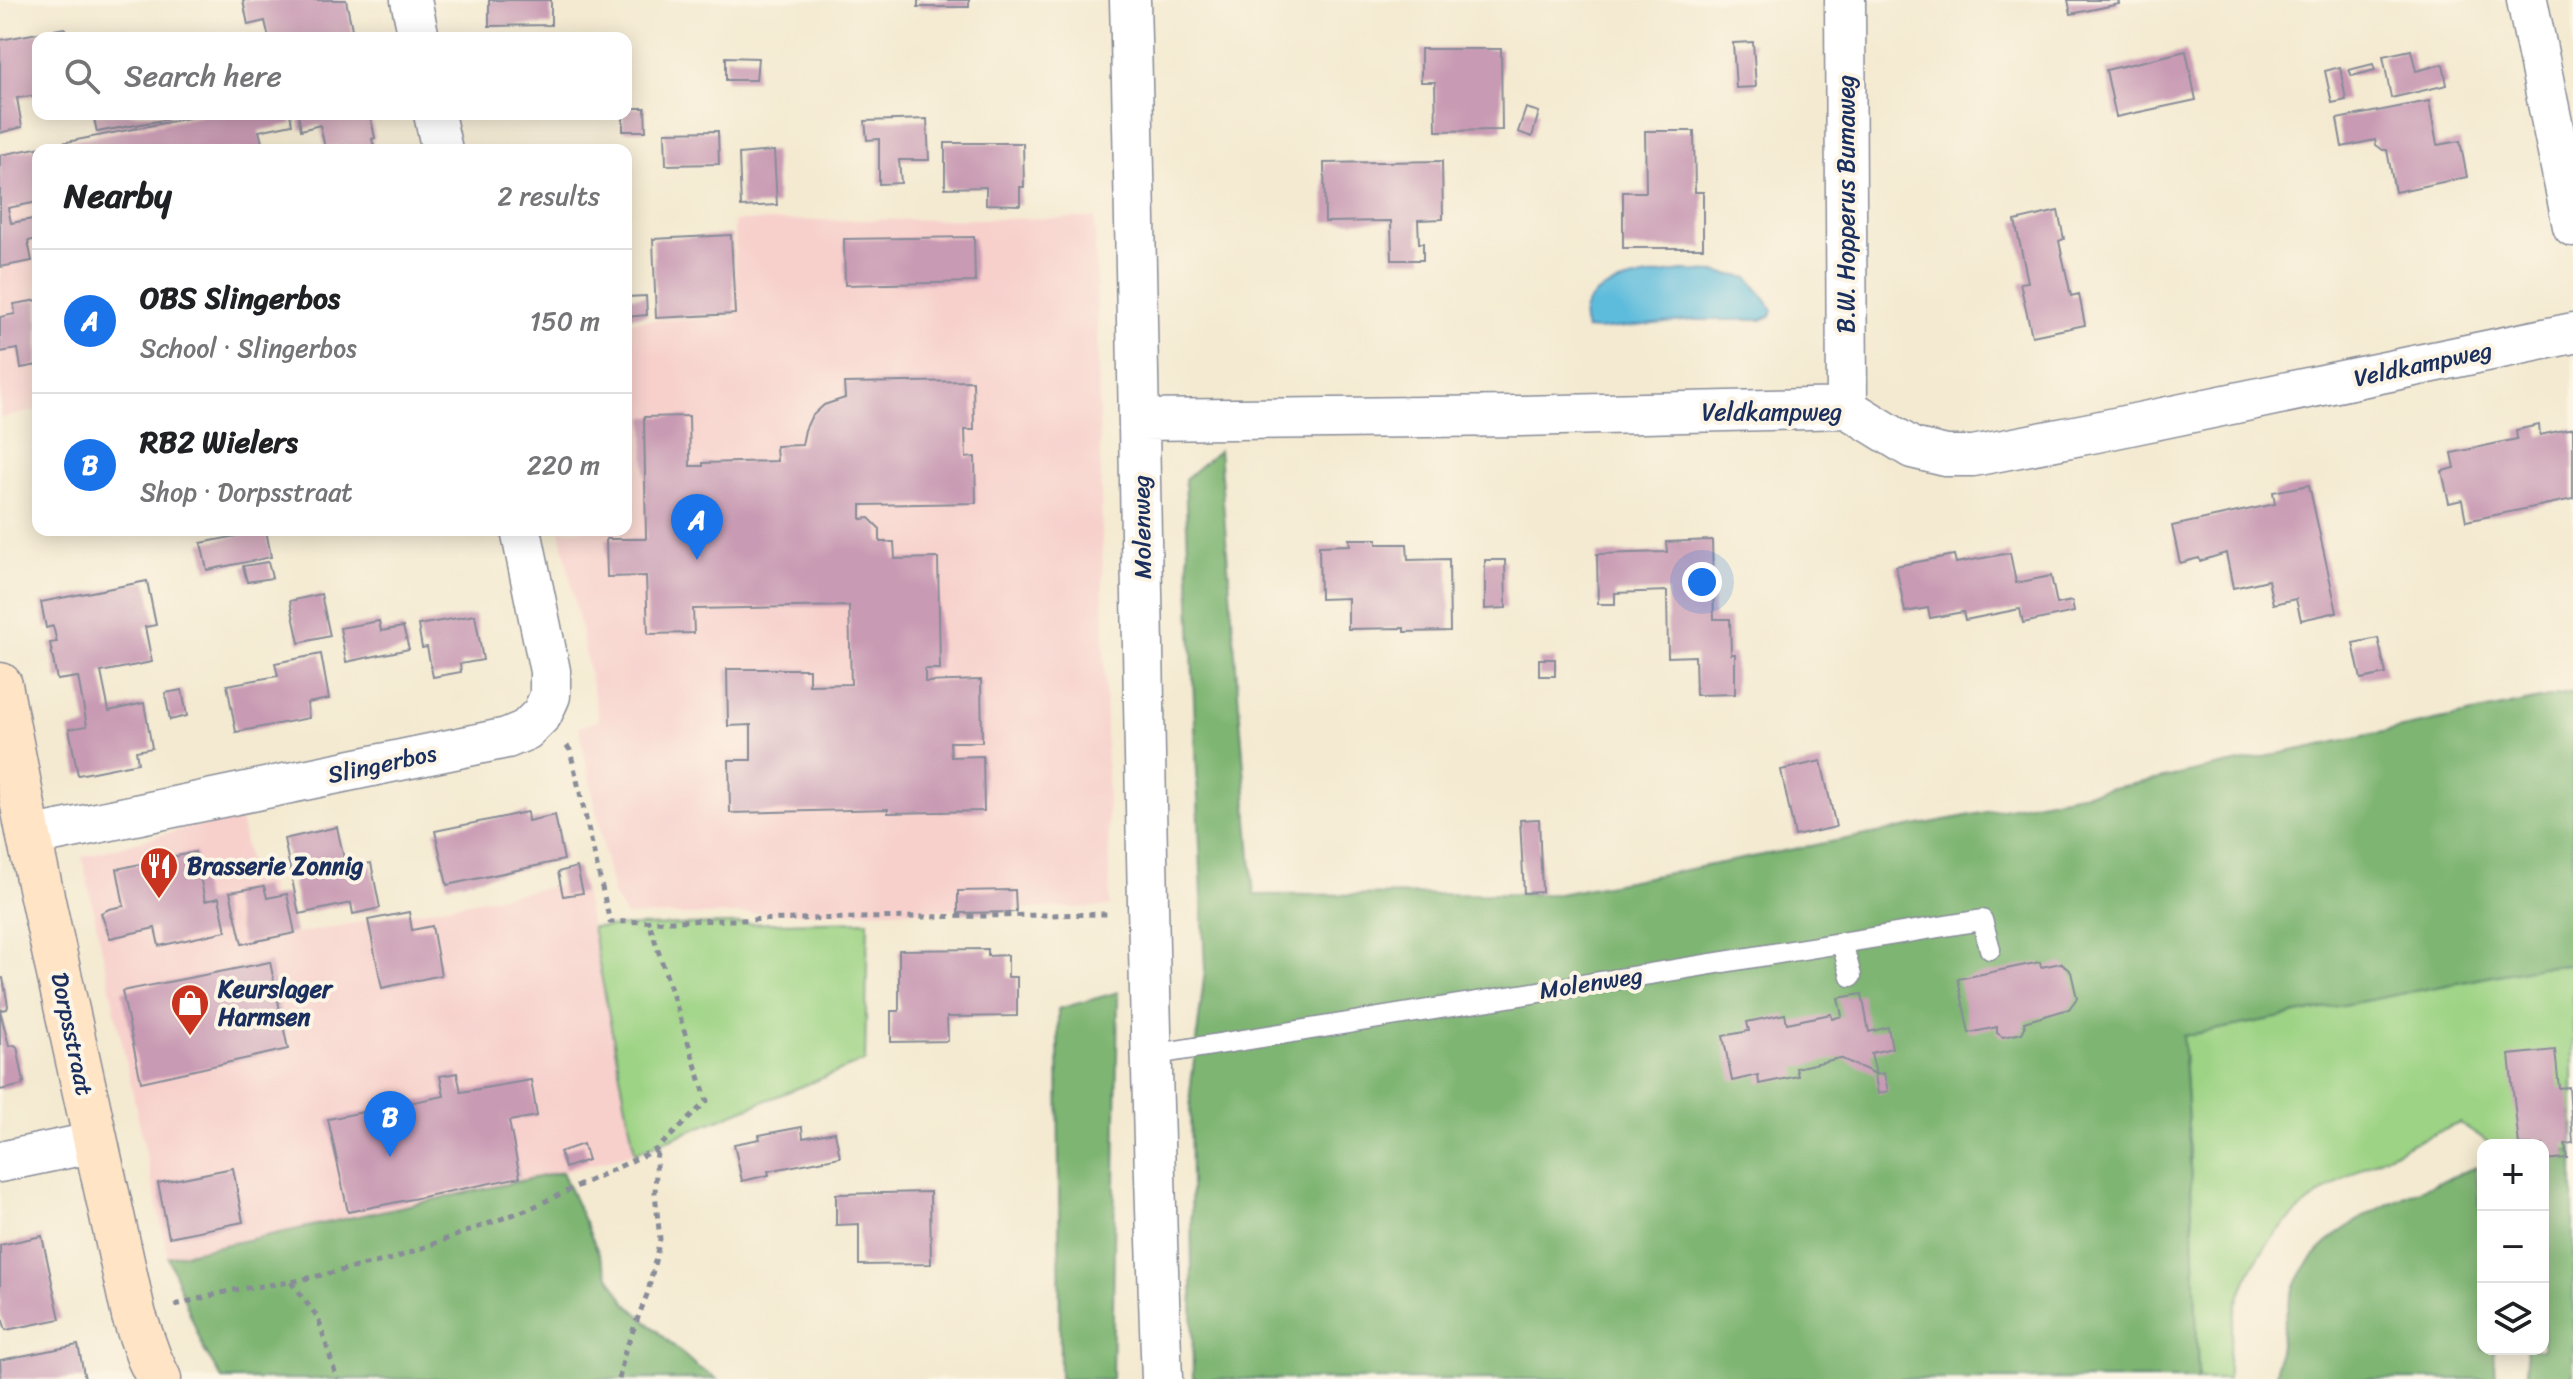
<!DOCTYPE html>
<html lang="en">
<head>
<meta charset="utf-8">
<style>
  :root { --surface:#fff; --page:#f2f2f2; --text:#202124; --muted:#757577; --line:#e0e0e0; --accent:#1a73e8 }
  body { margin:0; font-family:Sriracha,sans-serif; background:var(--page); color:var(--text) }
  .controls { position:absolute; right:24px; bottom:24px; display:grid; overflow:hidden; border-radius:16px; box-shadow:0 4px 20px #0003 }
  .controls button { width:72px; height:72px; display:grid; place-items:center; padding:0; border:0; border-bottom:2px solid var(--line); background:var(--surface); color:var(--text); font:40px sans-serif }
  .you { position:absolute; left:1702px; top:582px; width:28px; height:28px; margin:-20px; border:6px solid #fff; border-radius:50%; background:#1a73e8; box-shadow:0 0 0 12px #1a73e833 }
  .badge { display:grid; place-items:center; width:52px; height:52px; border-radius:50%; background:var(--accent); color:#fff; font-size:26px; font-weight:700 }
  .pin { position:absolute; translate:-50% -66px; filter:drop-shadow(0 2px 4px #0008) }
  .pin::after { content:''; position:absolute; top:42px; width:28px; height:24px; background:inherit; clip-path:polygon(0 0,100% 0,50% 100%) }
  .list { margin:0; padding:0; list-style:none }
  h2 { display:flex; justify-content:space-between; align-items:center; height:104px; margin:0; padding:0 32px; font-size:34px }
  h2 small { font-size:26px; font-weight:400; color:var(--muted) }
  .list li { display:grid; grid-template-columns:52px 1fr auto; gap:24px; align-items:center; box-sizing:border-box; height:144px; padding:0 32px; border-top:2px solid var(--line) }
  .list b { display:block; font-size:30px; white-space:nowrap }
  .list p { margin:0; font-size:26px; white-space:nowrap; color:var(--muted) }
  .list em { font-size:26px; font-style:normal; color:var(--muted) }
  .icon { flex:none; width:44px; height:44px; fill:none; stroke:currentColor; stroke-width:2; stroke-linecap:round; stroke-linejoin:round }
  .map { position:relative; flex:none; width:2573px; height:1379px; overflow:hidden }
  .search { position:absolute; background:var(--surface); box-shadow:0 4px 20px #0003; left:32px; top:32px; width:600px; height:88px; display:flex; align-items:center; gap:20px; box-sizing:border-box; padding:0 28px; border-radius:16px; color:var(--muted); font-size:30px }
  .panel { position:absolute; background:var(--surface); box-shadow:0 4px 20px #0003; left:32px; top:144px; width:600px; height:392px; border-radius:16px }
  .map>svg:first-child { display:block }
  .built { fill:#f7d0cc }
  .green { fill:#9dd384; stroke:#5c8171; stroke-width:2 }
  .forest { fill:#7eb572; stroke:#4c7268; stroke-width:2 }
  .water { fill:#5dbcdc; stroke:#3c769d; stroke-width:2 }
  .building { fill:#c89ab3 }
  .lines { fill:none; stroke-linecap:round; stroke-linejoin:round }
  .lane-casing { stroke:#888c98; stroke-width:23 }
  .street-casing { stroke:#888c98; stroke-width:43 }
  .secondary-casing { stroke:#888c98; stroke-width:47 }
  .path { stroke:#888c98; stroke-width:5; stroke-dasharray:6 6; stroke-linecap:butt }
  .lane { stroke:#fff; stroke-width:20 }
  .street { stroke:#fff; stroke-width:40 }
  .secondary { stroke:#ffe4c6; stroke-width:44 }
  .labels { text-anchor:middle; stroke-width:8; stroke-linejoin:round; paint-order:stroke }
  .street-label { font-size:24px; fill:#1b2f5e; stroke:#fcf5e5 }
  .poi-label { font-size:24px; font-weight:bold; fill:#1b2f5e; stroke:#fcf5e5; text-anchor:start }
</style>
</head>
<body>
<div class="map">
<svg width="2573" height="1379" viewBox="0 0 2573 1379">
  <rect width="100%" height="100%" fill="#fcf5e5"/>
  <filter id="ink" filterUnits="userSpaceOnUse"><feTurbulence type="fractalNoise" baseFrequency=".0125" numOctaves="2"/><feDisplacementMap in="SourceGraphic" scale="16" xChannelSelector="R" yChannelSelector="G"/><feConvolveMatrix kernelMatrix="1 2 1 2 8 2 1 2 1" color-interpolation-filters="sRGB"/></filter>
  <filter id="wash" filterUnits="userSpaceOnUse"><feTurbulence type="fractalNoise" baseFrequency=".006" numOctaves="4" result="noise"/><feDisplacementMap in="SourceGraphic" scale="32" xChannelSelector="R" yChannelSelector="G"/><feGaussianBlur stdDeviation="1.8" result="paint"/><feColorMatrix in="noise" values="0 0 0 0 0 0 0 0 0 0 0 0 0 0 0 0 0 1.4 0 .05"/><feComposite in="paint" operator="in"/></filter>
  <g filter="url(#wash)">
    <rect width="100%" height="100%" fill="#f4ead1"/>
    <path class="built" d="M200,114L207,150H38V410L0,418V153Z
      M1095,218L1110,907L626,916L613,895L579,727L599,720L560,530H626V321L736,317L734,221Z
      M240,818L249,864L267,873L280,937L582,881L635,1153L562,1172L168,1257L82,857L183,829Z"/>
    <path class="green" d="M868,921L865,1061L635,1153L592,927Z
      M2570,965L2573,970V1150L2543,1156V1145H2493L2460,1123C2361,1164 2243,1215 2231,1336C2229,1350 2227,1365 2228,1379H2198C2195,1265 2190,1150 2183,1036L2540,967Z"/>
    <path class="forest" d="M1219,450L1254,895L1559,894L2154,780L2573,692V970L2569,965L2540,967L2183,1036C2190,1150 2195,1265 2198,1379H1193L1190,1093L1205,970L1185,479Z
      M1118,992L1112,1379H1060L1058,1009Z
      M2573,1150V1379H2528L2525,1349H2543V1156Z
      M2476,1167L2483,1240V1349H2494L2496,1379H2276C2278,1348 2286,1298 2303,1271C2336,1217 2420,1191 2476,1167Z
      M562,1172L609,1276L626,1303L696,1366L717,1379H222L204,1350L168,1257Z"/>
    <path class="water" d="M1682,271L1715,272L1749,278L1773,310L1771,316L1761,320H1694L1597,330L1586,329C1568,282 1651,276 1682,271Z"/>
    <g id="blocks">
      <path class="building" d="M243,0H346L353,34L350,38H269L265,21L248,25Z
        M489,0H551V25L489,26Z
        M918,0H969V7H918Z
        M2068,0H2118L2119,4L2071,14Z
        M65,28L67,38H38V95L17,98L22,127L0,133V40Z
        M1753,42L1756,87L1736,88L1733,43Z
        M1421,49H1501L1502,130L1436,131L1435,82H1421Z
        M2411,50L2416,71L2443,64L2447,85L2391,98L2383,56Z
        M2186,51L2196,100L2116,117L2106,70Z
        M726,57L758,58L756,80H726Z
        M2373,64L2375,70L2352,76L2349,70Z
        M2340,67L2346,100L2332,103L2325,71Z
        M2429,101L2437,145L2460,141L2467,177L2395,192L2387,150H2383L2376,145L2375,140L2342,147L2337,119Z
        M626,108H645L646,131H623V114H626Z
        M1526,108L1539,112L1532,137L1518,132Z
        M93,114H168L169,119L97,132Z
        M200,114H290L292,124L259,131L264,150H38V202L8,208L11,223L38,218V239L28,241L32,261L0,267V155L200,116Z
        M298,114H370L375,138L372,139L375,150H346L344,145L325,148L320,125L301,130Z
        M927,119L929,160H899L901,183L879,184V139L867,140L865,121Z
        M718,131L719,164L666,165L665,132Z
        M1645,131H1694L1695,192H1703V248H1623V192H1646Z
        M945,143H1023L1024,187H1020V205L986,204V187L945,188Z
        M774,151L777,205L741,207L739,154Z
        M1442,161L1443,219L1418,220L1419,243H1423V260H1392L1391,221L1325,222L1324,163Z
        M2058,211L2064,239L2059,241L2071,296L2079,294L2085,325L2032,336L2020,283L2028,282L2015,221Z
        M731,235L735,314L656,318L653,239Z
        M974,237L975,282L845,285L844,239Z
        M646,296L647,315L626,317V297Z
        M38,300V365L21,368L18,349L0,352V317L15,314L14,304Z
        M973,381L974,430H965L966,458L975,457L976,503L861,505V519L869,518L880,529V542H894L895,559L938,558L940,669H925V682L981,680L982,742H950L951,757L983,756L984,811L888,813V809L730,813L729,760H751V725L728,726L727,669H809V685L851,684L849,606L693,609L694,633L648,634L646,576L607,577L606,539H646L644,417L689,416L690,466H703V463L777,461L776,446L802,445L805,430L811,417L824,405L845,398L844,383Z
        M2539,425L2540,435L2573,428V499L2466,521L2462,500L2449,503L2442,471L2455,468L2452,453L2517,439L2516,430Z
        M2309,485L2337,612L2301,620L2296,599L2273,604L2268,580L2233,588L2226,553L2200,561L2199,558L2180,563L2172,526L2275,504L2273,492Z
        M266,530L271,557L207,570L201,543Z
        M1349,539H1377V544H1407L1408,560L1449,559L1450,631L1404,632V628L1348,629V598L1320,599L1319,546L1350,545Z
        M1712,540L1714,619H1730L1731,654H1735V694L1696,695L1695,656L1668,657L1667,591L1615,593V604H1598L1597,554L1667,552L1666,542Z
        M2010,553L2016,583L2051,576L2057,604L2072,601L2074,612L2023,623L2020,609L1965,620L1963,612L1930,618L1928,608L1905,612L1896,566L1954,555L1956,563Z
        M1485,560H1505L1506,608L1485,609Z
        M268,562L272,578L247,582L243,566Z
        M147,581L156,625L145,627L152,662L101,672L109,711L144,703L152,748L136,751L138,763L78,775L69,729L87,726L78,677L57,680L50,643L57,642L53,626L46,628L41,602Z
        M321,594L330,636L299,643L290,601Z
        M475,615L483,660L460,664L461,672L433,677L427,647L422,648L418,625Z
        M379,621L381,631L403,627L409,649L346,662L340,628Z
        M2378,638L2386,674L2361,679L2353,643Z
        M321,654L329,699L307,703L309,718L236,732L227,685L278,676L275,663Z
        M1539,659H1555V676H1539Z
        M182,690L187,716L170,720L165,693Z
        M1821,761L1836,827L1795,836L1781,770Z
        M527,812L528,821L555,815L564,860L447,885L435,831Z
        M1539,819L1542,892L1524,893L1520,820Z
        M337,827L346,868L371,863L380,908L353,914L351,903L299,914L284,839Z
        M195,852L205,901L219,898L226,931L159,946L155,928L110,938L101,913L109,909L124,906L117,869Z
        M577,867L583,893L563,896L558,872Z
        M264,886L267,898L287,894L295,933L242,944L230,892Z
        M1015,890L1016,912L958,913V891Z
        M409,912L412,930L432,926L441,975L382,988L368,920Z
        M988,949V956L1008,955V977H1017V1016L947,1017L948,1041L891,1042V1011H899V950Z
        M270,962L288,1049L141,1082L122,991Z
        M2040,962L2041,967L2061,963L2071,972L2077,998L2069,1009L2024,1022L2025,1027L2022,1033L2003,1037L1997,1033V1027L1969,1033L1958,979Z
        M3,978L8,1006L7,1009L0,1010V979Z
        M1862,994L1869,1032L1888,1027L1892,1048L1871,1053L1876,1074L1840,1058L1796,1068L1798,1076L1759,1084L1758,1075L1732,1081L1723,1036L1749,1031L1747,1022L1785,1014L1787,1023L1831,1014L1832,1019L1842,1016L1838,998Z
        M0,1010L9,1046L15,1045L17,1047L24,1082H22L23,1085L0,1090Z
        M2555,1050L2559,1088L2569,1087L2573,1143L2565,1144L2567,1158L2543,1160V1145H2519L2509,1055Z
        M457,1073L461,1092L531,1080L537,1116L509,1121L520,1177L348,1212L328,1119L444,1096L440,1076Z
        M1884,1073L1888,1091L1878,1094L1875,1075Z
        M802,1127L803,1138L835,1132L840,1157L768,1171L769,1175L742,1181L734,1144L760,1139L759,1135Z
        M583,1144L588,1160L565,1168L560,1152Z
        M233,1168L243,1222L169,1237L158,1183Z
        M930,1192L931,1264L859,1265V1224L836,1225V1194Z
        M42,1236L60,1319L6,1330L0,1312V1245Z
        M78,1345L85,1379H1L0,1360Z"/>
    </g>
  </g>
  <g filter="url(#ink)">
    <use href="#blocks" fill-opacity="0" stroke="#888c98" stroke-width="2"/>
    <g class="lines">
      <defs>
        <path id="lane" d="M1842,943L1851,976
          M1151,1055L1982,920L1990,949"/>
        <path id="street" d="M411,0L419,38
          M1130,0C1142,460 1144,920 1162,1379
          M1845,0L1847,408
          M2527,0L2573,226
          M434,114L442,150
          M1141,420L1520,416L1847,408L1912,448L1946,456H1973L2096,432L2573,333
          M29,837L507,738L526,730L542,714L550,696V671L521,530
          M0,1162L96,1142"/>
        <path id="secondary" d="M0,685L29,837L134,1316L149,1358L159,1379"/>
      </defs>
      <use href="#lane" class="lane-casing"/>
      <use href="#street" class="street-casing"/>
      <use href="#secondary" class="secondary-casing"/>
      <path class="path" d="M567,746L570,750L610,922L1107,914
        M291,1282L318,1318L337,1379
        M175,1305L233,1290L291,1282L392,1259L531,1208L657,1149L707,1101L649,922
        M619,1379L625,1351L648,1292L660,1239L655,1193L657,1149"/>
      <use href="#lane" class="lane"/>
      <use href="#street" class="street"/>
      <use href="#secondary" class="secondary"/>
    </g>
  </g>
  <defs>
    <symbol id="restaurant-pin" viewBox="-11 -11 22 30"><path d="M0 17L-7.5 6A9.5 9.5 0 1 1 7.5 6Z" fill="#c8321e" stroke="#fcf5e5"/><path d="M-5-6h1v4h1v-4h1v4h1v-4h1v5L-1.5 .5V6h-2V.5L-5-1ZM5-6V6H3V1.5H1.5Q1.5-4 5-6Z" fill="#fff"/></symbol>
    <symbol id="shop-pin" viewBox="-11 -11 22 30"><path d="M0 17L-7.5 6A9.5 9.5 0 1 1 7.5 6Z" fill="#c8321e" stroke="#fcf5e5"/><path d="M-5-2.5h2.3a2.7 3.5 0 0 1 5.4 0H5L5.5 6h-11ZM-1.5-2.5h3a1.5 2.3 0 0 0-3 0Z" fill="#fff"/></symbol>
  </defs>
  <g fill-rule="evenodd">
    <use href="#restaurant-pin" x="137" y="844" width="44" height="60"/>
    <use href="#shop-pin" x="168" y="981" width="44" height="60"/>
  </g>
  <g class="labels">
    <g class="street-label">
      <text transform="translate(1846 204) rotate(-90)" y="8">B.W. Hopperus Bumaweg</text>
      <text transform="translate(2423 364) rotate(-12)" y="8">Veldkampweg</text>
      <text x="1772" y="420">Veldkampweg</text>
      <text transform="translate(1142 527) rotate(-91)" y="8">Molenweg</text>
      <text transform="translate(382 764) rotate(-12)" y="8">Slingerbos</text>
      <text transform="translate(1591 983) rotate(-9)" y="8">Molenweg</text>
      <text transform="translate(72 1034) rotate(78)" y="8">Dorpsstraat</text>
    </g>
    <g class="poi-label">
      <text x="187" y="874">Brasserie Zonnig</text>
      <text x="218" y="997">Keurslager<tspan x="218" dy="28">Harmsen</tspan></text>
    </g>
  </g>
</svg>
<div class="controls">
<button>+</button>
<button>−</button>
<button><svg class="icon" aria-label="layers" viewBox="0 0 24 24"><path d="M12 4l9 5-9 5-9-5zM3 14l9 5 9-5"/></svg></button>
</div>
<div class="you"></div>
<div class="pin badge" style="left:697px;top:560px">A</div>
<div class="pin badge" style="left:390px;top:1157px">B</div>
<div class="search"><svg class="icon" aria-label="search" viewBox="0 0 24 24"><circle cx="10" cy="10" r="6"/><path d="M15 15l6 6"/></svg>Search here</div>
<section class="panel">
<h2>Nearby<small>2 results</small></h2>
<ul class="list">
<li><span class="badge">A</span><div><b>OBS Slingerbos</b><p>School · Slingerbos</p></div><em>150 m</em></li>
<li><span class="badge">B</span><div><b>RB2 Wielers</b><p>Shop · Dorpsstraat</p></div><em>220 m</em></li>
</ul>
</section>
</div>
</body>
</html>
